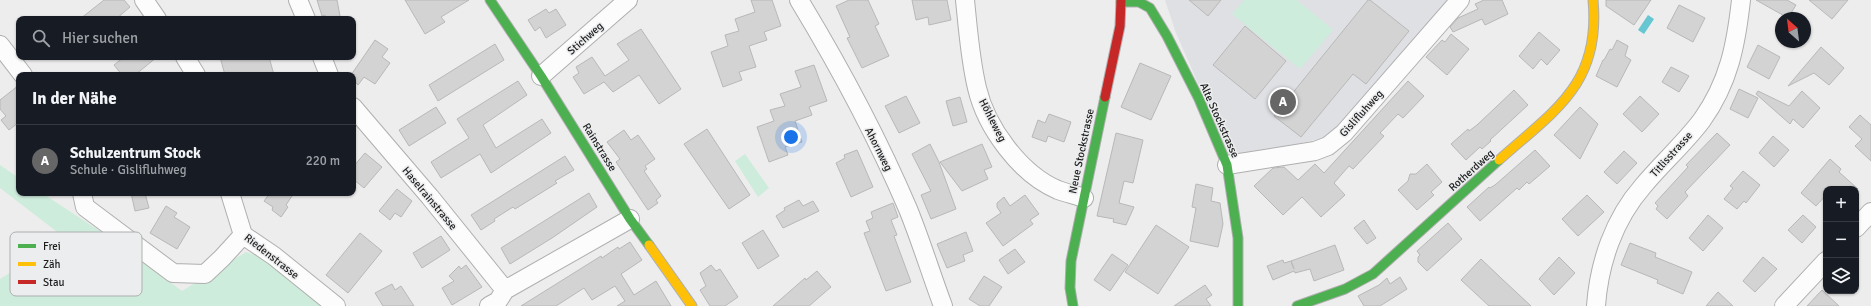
<!DOCTYPE html>
<html lang="de">
<head>
<meta charset="utf-8">
<style>
  :root { --surface:#171b24; --page:#20242c; --text:#f1f3f6; --muted:#9ea1a6; --line:#363941; --accent:#666667 }
  body { margin:0; font-family:Signika,sans-serif; background:var(--page); color:var(--text) }
  .controls { position:absolute; right:12px; bottom:12px; display:grid; overflow:hidden; border-radius:8px; box-shadow:0 1px 3px #0004 }
  .controls button { width:36px; height:36px; display:grid; place-items:center; padding:0; border:0; border-bottom:1px solid var(--line); background:var(--surface); color:var(--text); font:20px sans-serif }
  .compass { position:absolute; left:1775px; top:12px; width:36px; height:36px; border-radius:50%; background:var(--surface); box-shadow:0 1px 3px #0004; rotate:332deg }
  .you { position:absolute; left:791px; top:137px; width:14px; height:14px; margin:-10px; border:3px solid #fff; border-radius:50%; background:#1a73e8; box-shadow:0 0 0 6px #1a73e833 }
  .badge { display:grid; place-items:center; width:26px; height:26px; border-radius:50%; background:var(--accent); color:#fff; font-size:13px; font-weight:700 }
  .pin { position:absolute; translate:-50% -50%; border:2px solid #fff; box-shadow:0 1px 4px #0006 }
  .list { margin:0; padding:0; list-style:none }
  h2 { display:flex; justify-content:space-between; align-items:center; height:52px; margin:0; padding:0 16px; font-size:17px }
  h2 small { font-size:13px; font-weight:400; color:var(--muted) }
  .list li { display:grid; grid-template-columns:26px 1fr auto; gap:12px; align-items:center; box-sizing:border-box; height:72px; padding:0 16px; border-top:1px solid var(--line) }
  .list b { display:block; font-size:15px; white-space:nowrap }
  .list p { margin:0; font-size:13px; white-space:nowrap; color:var(--muted) }
  .list em { font-size:13px; font-style:normal; color:var(--muted) }
  .icon { flex:none; width:22px; height:22px; fill:none; stroke:currentColor; stroke-width:2; stroke-linecap:round; stroke-linejoin:round }
  .map { position:relative; flex:none; width:1871px; height:306px; overflow:hidden }
  .search { position:absolute; background:var(--surface); box-shadow:0 1px 3px #0004; left:16px; top:16px; width:340px; height:44px; display:flex; align-items:center; gap:10px; box-sizing:border-box; padding:0 14px; border-radius:8px; color:var(--muted); font-size:15px }
  .panel { position:absolute; background:var(--surface); box-shadow:0 1px 3px #0004; left:16px; top:72px; width:340px; height:124px; border-radius:8px }
  .map>svg:first-child { display:block }
  .built { fill:#dee0e4 }
  .green { fill:#ceecdc }
  .water { fill:#66c6d1 }
  .building { fill:#d3d3d3; stroke:#b8b8b8 }
  .lines { fill:none; stroke-linecap:round; stroke-linejoin:round }
  .street-casing { stroke:#afafaf; stroke-width:20 }
  .fast-casing { stroke:#afafaf; stroke-width:11 }
  .slow-casing { stroke:#afafaf; stroke-width:11 }
  .jam-casing { stroke:#afafaf; stroke-width:11 }
  .street { stroke:#fcfcfc; stroke-width:18 }
  .fast { stroke:#4caf50; stroke-width:9 }
  .slow { stroke:#ffc107; stroke-width:9 }
  .jam { stroke:#c62828; stroke-width:9 }
  .labels { text-anchor:middle; stroke-width:3; stroke-linejoin:round; paint-order:stroke }
  .street-label { font-size:11px; fill:#1e1e1f; stroke:#ecedee }
  .key { fill:#ecedee; stroke:#aeafb0; stroke-width:1 }
  .key-label { font-size:11px; fill:#1e1e1f }
</style>
</head>
<body>
<div class="map">
<svg width="1871" height="306" viewBox="0 0 1871 306">
  <rect width="100%" height="100%" fill="#ededed"/>
  <path class="built" d="M1165,0H1453L1327,137L1232,160L1176,33Z"/>
  <path class="green" d="M1244,0H1297L1333,30L1300,69L1232,14Z
    M745,154L769,188L758,197L735,161Z
    M0,165L19,178V193H42L121,245L182,291L246,252L272,261L326,306H0V279L65,238L0,188Z"/>
  <path class="water" d="M1648,15L1654,19L1644,34L1638,30Z"/>
  <path class="building" d="M104,0H124L130,7L116,19H80Z
    M317,0H337L340,16L333,19H326L325,15L322,16Z
    M405,0H469L441,17L445,22L425,34Z
    M751,0H772L781,26L764,32L767,40L749,46L756,67L739,72L742,80L723,87L711,52L728,46L725,35L739,31L735,19L755,12Z
    M849,0H868L879,24L875,26L889,56L862,68L847,38L850,37L836,6Z
    M912,0H947L951,20L929,25L928,17L916,20Z
    M1189,0H1221L1208,16Z
    M1368,0H1370L1409,31L1366,84L1353,74L1301,137L1274,116Z
    M1484,0H1502L1508,14L1485,25L1482,19L1453,32L1450,27L1458,18L1478,9L1475,4Z
    M1606,0H1651L1634,25L1606,6Z
    M1756,0H1787L1796,5L1788,18Z
    M1809,0H1848L1832,19Z
    M1679,5L1705,18L1693,42L1667,28Z
    M546,9L549,13L556,9L566,25L546,38L540,27L535,31L528,20Z
    M1245,26L1286,61L1255,99L1213,65Z
    M641,29L681,89L659,104L639,75L613,92L604,82L584,94L573,77L579,73L576,67L592,57L605,76L629,60L617,44Z
    M1539,32L1560,50L1547,65L1541,59L1533,69L1519,56Z
    M1451,34L1469,49L1447,75L1426,57L1442,40L1445,42Z
    M375,40L388,49L382,57L390,63L375,84L364,77L358,85L353,79V75H351Z
    M1617,40L1628,46L1625,56L1631,60L1617,87L1596,76L1603,60H1604L1610,49L1612,50Z
    M495,44L504,60L438,101L429,85Z
    M1758,45L1780,57L1769,79L1747,67Z
    M1821,47L1844,68L1839,74L1829,85L1814,73L1788,86Z
    M124,57H157L135,75H122L114,65Z
    M220,57H269L274,75H225Z
    M1140,63L1171,76L1151,120L1121,107Z
    M814,65L827,101L809,107L812,115L795,121L802,142L785,147L788,155L769,162L757,127L774,121L770,110L785,106L780,94L801,87L795,71Z
    M1671,67L1689,76L1679,92L1662,82Z
    M518,81L527,95L483,125L496,148L542,119L551,133L491,173L480,154L441,178L431,162L469,138L457,119Z
    M1408,81L1424,96L1403,118L1398,114L1380,133L1384,136L1353,169L1349,166L1334,183L1345,195L1321,217L1302,197L1283,215L1254,186L1273,168L1284,167L1298,180L1315,164L1324,173Z
    M19,85V122L9,130L1,120L6,116L0,109V100Z
    M1739,89L1758,98L1748,118L1730,109Z
    M1514,90L1528,105L1490,140L1491,141L1482,149L1480,147L1466,160L1451,144L1468,129L1469,131L1477,125Z
    M1758,91L1789,106L1802,91L1820,108L1803,128L1793,119L1790,124L1756,94Z
    M906,96L920,123L899,133L885,106Z
    M1640,96L1659,114L1642,132L1623,114Z
    M960,97L967,122L953,126L946,101Z
    M436,107L446,123L409,146L399,130Z
    M1580,107L1598,124L1580,159L1554,135Z
    M1049,114L1071,122L1064,142L1048,136L1046,142L1032,137L1038,120L1045,123Z
    M1860,115L1871,125V161L1855,146L1862,139L1849,127Z
    M707,129L750,195L729,209L684,144Z
    M624,130L631,140L638,135L655,159L645,166L647,169L644,171L661,196L656,200L658,203L648,210L616,162L620,159L607,142Z
    M1116,133L1143,140L1133,183L1124,181L1119,203L1134,207L1126,225L1113,222L1114,219L1097,216Z
    M1717,133L1730,145L1685,192L1688,196L1667,219L1656,209L1658,206L1655,203L1688,167L1686,165Z
    M1773,136L1789,150L1774,167L1759,153Z
    M930,144L939,162L956,209L931,219L921,195L931,191L912,154Z
    M982,144L992,167L984,170L988,179L962,191L940,162Z
    M857,150L873,187L851,197L836,163L845,158L844,155Z
    M1535,150L1550,166L1529,184L1527,182L1519,190L1517,188L1480,221L1467,207L1489,187L1490,188L1495,185Z
    M1624,151L1637,163L1617,184L1604,172Z
    M365,153L382,167L364,188L353,179V167Z
    M565,156L574,170L555,181L557,183L515,209L513,207L494,219L495,221L481,230L471,215Z
    M1830,159L1841,169L1839,172L1858,189H1826V195L1816,206L1801,193Z
    M1427,164L1442,182L1431,192L1434,195L1417,210L1398,190L1408,181L1410,174H1416Z
    M1743,171L1760,185L1746,203L1744,201L1737,209L1724,199L1733,188L1730,186Z
    M1196,184L1213,188L1211,201L1220,203L1223,224L1218,247L1190,241L1196,208L1192,207Z
    M397,189L412,201L401,217L395,213L390,220L379,211Z
    M131,193H145L149,208L135,211Z
    M270,193H294L286,205L288,207L281,217L272,210L273,207L264,201Z
    M589,193L597,207L552,238L510,264L501,248Z
    M1025,195L1039,214L1030,220L1033,224L1003,246L986,223L1001,213L997,207V203L1004,197L1010,206Z
    M1587,195L1604,212L1578,236L1562,219Z
    M799,200L803,206L813,201L819,211L783,228L776,216L785,210L784,208Z
    M893,203L898,217L891,220L897,235L894,236L911,282L886,291L864,233L870,231L866,221L873,218L871,212Z
    M166,206L177,213L174,217L190,227L177,249L150,233Z
    M1708,215L1723,228L1703,251L1689,238Z
    M1803,215L1816,227L1802,243L1788,230Z
    M1364,220L1376,238L1367,244L1354,228Z
    M1448,223L1462,239L1427,271L1418,262V257L1420,255L1417,251Z
    M1156,225L1189,247L1158,294L1125,272Z
    M763,230L779,256L758,269L742,243Z
    M966,232L973,251L963,255L965,261L947,268L937,244Z
    M360,233L382,251L348,293L326,275Z
    M441,236L450,250L422,268L413,253Z
    M630,242L642,260L621,274L634,295L656,281L671,306H617L625,301L615,286L592,300L584,288L556,306H521L601,256L602,258L618,247L619,249Z
    M1630,243L1656,253L1655,257L1692,272L1683,294L1657,283L1658,280L1621,265Z
    M1335,245L1344,270L1314,281L1310,269L1295,273L1294,271L1273,280L1267,266L1283,260L1284,263L1291,261L1294,269L1291,261Z
    M1015,249L1025,262L1008,274L999,260Z
    M1112,254L1128,265L1110,291L1094,280Z
    M1559,257L1575,273L1554,295L1539,279Z
    M1763,257L1777,269L1755,292L1743,281Z
    M1481,259L1501,278L1531,306H1489L1461,280Z
    M466,265L482,287L452,305L442,288L454,281L449,276L459,266L461,269Z
    M711,265L716,271L720,269L738,297L725,306H710L700,290L706,286L700,273Z
    M817,271L831,287L809,306H773L805,278L806,280Z
    M984,276L1002,287L989,306H980L969,299Z
    M1400,277L1407,289L1380,306H1364L1358,296L1379,285L1387,278L1390,284Z
    M392,284L395,290L401,286L414,306H383L375,293Z
    M1205,285L1212,295L1206,299L1211,306H1174Z
    M1822,290L1839,306H1807Z
    M1718,292L1733,306H1706Z"/>
  <g class="lines">
    <defs>
      <path id="street" d="M144,0L157,19
        M298,0L306,19
        M799,0C839,66 878,139 908,209C921,241 931,274 943,306
        M965,0C968,29 970,59 977,88C986,127 1020,174 1058,190C1066,193 1075,195 1084,198
        M0,45L23,75
        M185,57L196,75
        M322,57L329,75
        M541,76L628,0
        M353,107L430,197L505,290
        M1227,165L1315,151L1328,146L1344,133L1460,0
        M82,193L85,207L173,273L205,274L222,258L243,235
        M230,193L243,235L274,256L336,306
        M1856,228L1871,212
        M489,306L498,301L505,290L630,219
        M1596,306C1599,263 1614,219 1643,186C1662,163 1684,144 1702,120C1729,82 1736,45 1741,0
        M1784,306L1826,261"/>
      <path id="fast" d="M490,0L541,76L630,219L649,245
        M1121,2H1139L1150,8L1167,36L1199,99L1227,165L1238,238V306
        M1073,306L1070,288L1071,261L1105,97
        M1297,306L1345,289L1373,274L1499,160"/>
      <path id="slow" d="M1499,160C1555,110 1601,84 1593,0
        M649,245L692,306"/>
      <path id="jam" d="M1105,97L1120,26L1121,0"/>
    </defs>
    <use href="#street" class="street-casing"/>
    <use href="#fast" class="fast-casing"/>
    <use href="#slow" class="slow-casing"/>
    <use href="#jam" class="jam-casing"/>
    <use href="#street" class="street"/>
    <use href="#fast" class="fast"/>
    <use href="#slow" class="slow"/>
    <use href="#jam" class="jam"/>
  </g>
  <g class="labels">
    <g class="street-label">
      <text transform="translate(585 38) rotate(-41)" y="4">Stichweg</text>
      <text transform="translate(1361 113) rotate(-48)" y="4">Gislifluhweg</text>
      <text transform="translate(993 120) rotate(63)" y="4">Höhleweg</text>
      <text transform="translate(1220 120) rotate(66)" y="4">Alte Stockstrasse</text>
      <text transform="translate(600 147) rotate(58)" y="4">Rainstrasse</text>
      <text transform="translate(879 149) rotate(63)" y="4">Ahornweg</text>
      <text transform="translate(1081 151) rotate(-78)" y="4">Neue Stockstrasse</text>
      <text transform="translate(1671 154) rotate(-48)" y="4">Titlisstrasse</text>
      <text transform="translate(1471 170) rotate(-42)" y="4">Rotherdweg</text>
      <text transform="translate(430 198) rotate(50)" y="4">Haselrainstrasse</text>
      <text transform="translate(272 256) rotate(38)" y="4">Riedenstrasse</text>
    </g>
  </g>
  <rect x="10" y="232" width="132" height="64" rx="6" class="key"/>
  <rect x="18" y="244" width="18" height="4" fill="#4caf50"/>
  <rect x="18" y="262" width="18" height="4" fill="#ffc107"/>
  <rect x="18" y="280" width="18" height="4" fill="#c62828"/>
  <g class="key-label">
    <text x="43" y="250">Frei</text>
    <text x="43" y="268">Zäh</text>
    <text x="43" y="286">Stau</text>
  </g>
</svg>
<div class="controls">
<button>+</button>
<button>−</button>
<button><svg class="icon" aria-label="layers" viewBox="0 0 24 24"><path d="M12 4l9 5-9 5-9-5zM3 14l9 5 9-5"/></svg></button>
</div>
<svg class="compass" viewBox="-18 -18 36 36"><path d="M0-13l5 13h-10z" fill="#e53935"/><path d="M0 13l5-13h-10z" fill="#9ea1a6"/></svg>
<div class="you"></div>
<div class="pin badge" style="left:1283px;top:102px">A</div>
<div class="search"><svg class="icon" aria-label="search" viewBox="0 0 24 24"><circle cx="10" cy="10" r="6"/><path d="M15 15l6 6"/></svg>Hier suchen</div>
<section class="panel">
<h2>In der Nähe<small></small></h2>
<ul class="list">
<li><span class="badge">A</span><div><b>Schulzentrum Stock</b><p>Schule · Gislifluhweg</p></div><em>220 m</em></li>
</ul>
</section>
</div>
</body>
</html>
